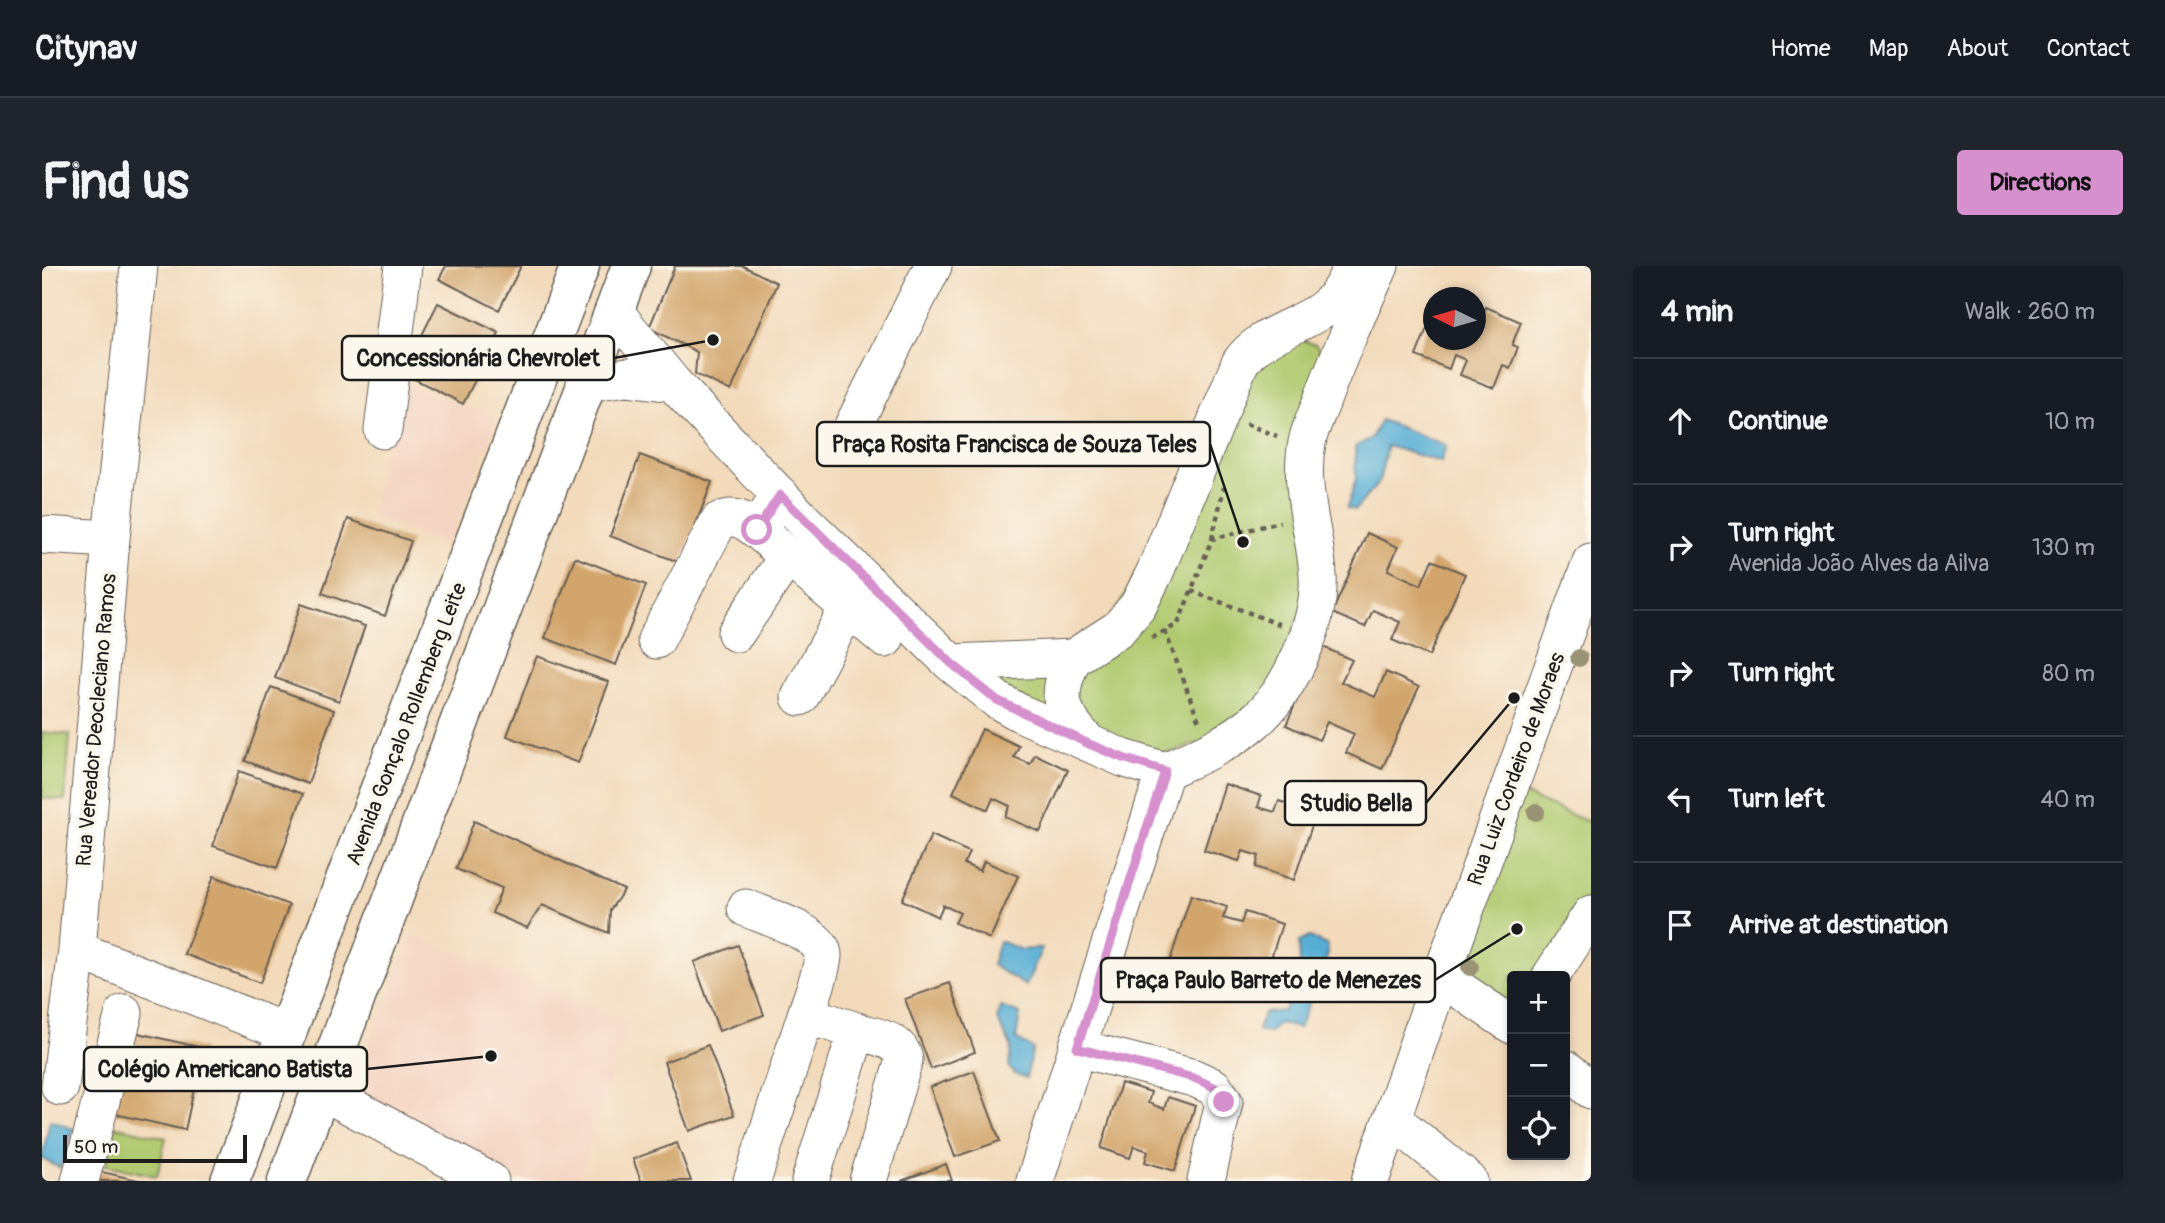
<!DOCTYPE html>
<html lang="en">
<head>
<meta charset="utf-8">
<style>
  :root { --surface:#171b24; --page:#20242c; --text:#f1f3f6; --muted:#9ea1a6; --line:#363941; --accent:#d690ce }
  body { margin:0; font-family:Pangolin,sans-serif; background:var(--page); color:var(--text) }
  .controls { position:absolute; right:21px; bottom:21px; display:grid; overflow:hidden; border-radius:7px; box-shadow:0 4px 10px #0003 }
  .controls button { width:63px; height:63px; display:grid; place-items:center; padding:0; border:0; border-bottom:2px solid var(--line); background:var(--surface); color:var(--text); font:35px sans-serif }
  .compass { position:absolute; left:1381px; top:21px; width:63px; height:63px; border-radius:50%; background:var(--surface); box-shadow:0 4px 10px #0003; rotate:275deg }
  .scale { position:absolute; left:21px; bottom:18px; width:184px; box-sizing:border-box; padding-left:7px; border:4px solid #1c1c1c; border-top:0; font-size:19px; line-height:24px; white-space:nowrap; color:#1c1c1c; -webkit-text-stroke:5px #fbf7ec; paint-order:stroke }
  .stop { position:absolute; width:21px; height:21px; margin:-16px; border:5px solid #d690ce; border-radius:50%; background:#fff }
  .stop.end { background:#d690ce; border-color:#fff; box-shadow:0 2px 7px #0008 }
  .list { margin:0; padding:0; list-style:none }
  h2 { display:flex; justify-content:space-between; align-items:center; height:91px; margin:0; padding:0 28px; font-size:30px }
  h2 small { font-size:23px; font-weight:400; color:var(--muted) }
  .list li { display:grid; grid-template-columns:46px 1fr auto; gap:21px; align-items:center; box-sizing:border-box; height:126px; padding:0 28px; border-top:2px solid var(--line) }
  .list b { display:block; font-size:26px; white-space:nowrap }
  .list p { margin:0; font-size:23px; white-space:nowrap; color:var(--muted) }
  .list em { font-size:23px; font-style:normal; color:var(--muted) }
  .icon { flex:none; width:38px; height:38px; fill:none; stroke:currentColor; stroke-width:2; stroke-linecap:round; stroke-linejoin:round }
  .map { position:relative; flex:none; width:1549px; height:915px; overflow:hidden; border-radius:7px }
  header { display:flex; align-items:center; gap:42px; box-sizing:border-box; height:98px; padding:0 35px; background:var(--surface); border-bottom:2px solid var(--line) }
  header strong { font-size:33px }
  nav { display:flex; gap:38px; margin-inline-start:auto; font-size:24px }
  .intro { display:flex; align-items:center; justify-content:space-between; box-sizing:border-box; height:168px; padding:0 42px }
  h1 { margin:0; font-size:49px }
  .button { padding:18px 32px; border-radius:7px; background:var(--accent); color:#111; font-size:24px; font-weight:700 }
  main { display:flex; gap:42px; padding:0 42px }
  aside { flex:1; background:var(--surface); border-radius:7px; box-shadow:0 4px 10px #0003 }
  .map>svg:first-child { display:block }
  .built { fill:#f4d3c1 }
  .green { fill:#b0c96f; stroke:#667246; stroke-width:2 }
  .water { fill:#57add4; stroke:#3a6478; stroke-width:2 }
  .building { fill:#d2a56c }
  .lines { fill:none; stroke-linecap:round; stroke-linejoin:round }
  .minor-casing { stroke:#675e54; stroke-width:39 }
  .major-casing { stroke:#675e54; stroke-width:41 }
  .path { stroke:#675e54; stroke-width:4.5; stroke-dasharray:5 5; stroke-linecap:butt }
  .minor { stroke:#fff; stroke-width:37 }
  .major { stroke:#fff; stroke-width:38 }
  .tree { fill:#999374 }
  .route { stroke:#d690ce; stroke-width:9 }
  .labels { text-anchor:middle; stroke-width:7; stroke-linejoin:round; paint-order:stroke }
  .street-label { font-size:21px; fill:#1c1c1c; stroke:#fbf7ec }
  .leader { fill:none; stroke:#1c1c1c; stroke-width:2.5 }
  .callout-dot { fill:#1c1c1c; stroke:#fbf7ec; stroke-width:2.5 }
  .callout { fill:#fbf7ec; stroke:#1c1c1c; stroke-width:2.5 }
  .callout-label { font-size:23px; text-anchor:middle; font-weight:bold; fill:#1c1c1c }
</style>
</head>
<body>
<header>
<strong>Citynav</strong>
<nav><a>Home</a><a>Map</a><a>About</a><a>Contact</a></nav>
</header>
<div class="intro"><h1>Find us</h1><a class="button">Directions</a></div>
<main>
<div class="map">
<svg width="1549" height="915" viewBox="0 0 1549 915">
  <rect width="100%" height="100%" fill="#fbf7ec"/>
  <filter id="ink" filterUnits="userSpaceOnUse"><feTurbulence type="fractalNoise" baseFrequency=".0143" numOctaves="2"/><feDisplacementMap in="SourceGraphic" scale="14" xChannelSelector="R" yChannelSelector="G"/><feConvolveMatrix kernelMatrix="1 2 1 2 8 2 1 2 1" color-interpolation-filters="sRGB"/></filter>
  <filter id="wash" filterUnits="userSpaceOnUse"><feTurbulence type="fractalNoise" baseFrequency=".00686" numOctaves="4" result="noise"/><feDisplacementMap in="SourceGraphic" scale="28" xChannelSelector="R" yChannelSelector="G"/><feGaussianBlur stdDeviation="1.57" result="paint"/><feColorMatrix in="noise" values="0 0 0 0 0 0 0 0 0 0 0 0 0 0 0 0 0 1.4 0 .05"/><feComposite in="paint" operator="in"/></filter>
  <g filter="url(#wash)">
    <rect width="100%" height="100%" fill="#f2dabb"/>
    <path class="built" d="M358,116L455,150L406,280L329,250Z
      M370,669L586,755L536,915H483L308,825Z"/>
    <path class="green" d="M1255,72L1274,79L1281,92L1266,320L1242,395L1202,461L1125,488L1057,470L1028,429L1213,91Z
      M1017,400L1014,453L934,406Z
      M0,466L28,469L23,534L0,532Z
      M1473,525L1549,557V624L1497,710H1470V740L1411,702Z
      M73,860L124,872L115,910L64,899Z"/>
    <path class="water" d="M1339,154L1404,179L1399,196L1345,180L1337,216L1313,244L1305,242L1314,212L1313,181L1329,172Z
      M1267,671L1285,679L1286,688L1257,762L1236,757L1228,767L1216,764L1222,747L1242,745L1258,698L1257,676Z
      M957,675L980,684L1000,682L984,720L950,699Z
      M959,741L978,748L974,773L991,783L984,812L972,808L967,801L969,780L955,753Z
      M8,854L32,863L18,902L0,893Z"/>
    <g id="blocks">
      <path class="building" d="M404,0H479L457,44L397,13Z
        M633,0H701L735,17L689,125L653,108L655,86L607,62Z
        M396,37L457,67L421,138L361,107Z
        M1444,41L1479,56L1470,79L1476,81L1468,102L1461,99L1452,122L1418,109L1424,94L1412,89L1407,103L1374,90L1391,47L1392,74H1434V60H1436Z
        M598,189L670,216L639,297L568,270Z
        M306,253L369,275L343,350L280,327Z
        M1325,267L1356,281L1346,304L1379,319L1390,294L1423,308L1387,390L1350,374L1358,356L1331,344L1323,361L1290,347Z
        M533,291L604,319L574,399L503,372Z
        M259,338L323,360L297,435L233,412Z
        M1279,380L1310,394L1299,416L1333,431L1344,406L1377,421L1340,503L1304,487L1312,468L1285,456L1277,474L1244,459Z
        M495,390L567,416L536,497L465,470Z
        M229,421L292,444L266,518L203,495Z
        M940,463L977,480L972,491L988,498L993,488L1026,504L998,566L963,551L968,540L951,532L946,544L911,527Z
        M197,505L261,528L235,602L171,580Z
        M1183,518L1219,530L1216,541L1233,546L1237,535L1274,547L1252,614L1214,601L1217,590L1201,585L1197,595L1162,584Z
        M432,555L582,624L568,644L567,667L500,639L485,662L450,647L460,622L414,603Z
        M889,569L927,586L922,598L938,605L942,595L976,610L948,673L913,657L918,647L901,639L896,651L860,634Z
        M172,610L247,639L218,717L142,688Z
        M1149,629L1185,641L1181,652L1199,657L1203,646L1240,658L1218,726L1180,713L1183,701L1167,696L1163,706L1128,695Z
        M696,679L722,749L677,765L652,696Z
        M908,717L933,786L889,803L863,733Z
        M83,764L161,782L143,864L65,846Z
        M666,779L692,849L647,865L622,796Z
        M932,805L958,875L913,891L888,821Z
        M1079,817L1109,826L1106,837L1122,843L1126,831L1153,840L1133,905L1103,896L1106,885L1092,880L1088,892L1059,882Z
        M635,877L649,915H599L591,893Z
        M904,898L910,915H859Z
        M46,903L96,914V915H43Z"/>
    </g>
  </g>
  <g filter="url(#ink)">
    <use href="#blocks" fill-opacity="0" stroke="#675e54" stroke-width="2"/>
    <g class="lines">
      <defs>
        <path id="minor" d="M572,45L631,117L762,255L909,397L955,434L978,447L1081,492L1123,505
          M543,117L585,111L631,117
          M341,164L361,0
          M803,176L891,0
          M738,229L715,264L843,373
          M0,269L69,273
          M694,367L746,290
          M614,374L677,255C693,248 702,254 715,264
          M1031,392C1012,431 1018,447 1047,477
          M909,397L1031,392L1076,363L1096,340L1113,306L1198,97C1215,71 1249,63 1275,47C1292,37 1303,18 1310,0
          M758,431L806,342
          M1123,505C1154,491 1186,478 1212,456C1248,426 1279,356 1276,309C1273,265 1256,222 1265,177C1267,164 1274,150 1279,137C1296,90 1317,45 1338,0
          M704,642C722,650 782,667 781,690C780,707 769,732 764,749
          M35,684L246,767
          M1509,710L1549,648
          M1399,711L1470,759
          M1035,782L1152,812L1172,821L1182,836L1164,915
          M1523,802L1549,824
          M18,821L35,684L69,273L97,0
          M280,825L448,915
          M1350,853L1427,915
          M38,915L82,747
          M710,915L764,749L815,765
          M768,915L815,765C833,771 859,773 862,794L826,915
          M993,915L1123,505
          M1328,915L1399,711L1549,296"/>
        <path id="major" d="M188,915L538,0
          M245,915L589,0"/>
      </defs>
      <use href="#minor" class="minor-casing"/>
      <use href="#major" class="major-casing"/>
      <path class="path" d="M1204,158L1235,170
        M1170,273L1182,221
        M1149,325L1239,359
        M1123,365L1158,458
        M1110,372L1136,358L1170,273L1238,256"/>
      <use href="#minor" class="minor"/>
      <use href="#major" class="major"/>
    </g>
    <g class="tree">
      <circle cx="1537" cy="392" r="9"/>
      <circle cx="1494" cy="546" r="9"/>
      <circle cx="1428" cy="701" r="9"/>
    </g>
  </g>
  <g class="lines" filter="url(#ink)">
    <path class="route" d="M715,264L738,229L909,397L955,434L1047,478L1081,492L1123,505L1035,782L1152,812L1172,821L1182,836"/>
  </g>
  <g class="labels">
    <g class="street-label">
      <text transform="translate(54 454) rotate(-85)" y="7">Rua Vereador Deocleciano Ramos</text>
      <text transform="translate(364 458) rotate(-69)" y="7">Avenida Gonçalo Rollemberg Leite</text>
      <text transform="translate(1474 503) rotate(-70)" y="7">Rua Luiz Cordeiro de Moraes</text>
    </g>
  </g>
  <path class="leader" d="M671 74L572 92M1201 276L1168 178M1472 432L1384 537M1475 663L1393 714M449 790L325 803"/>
  <g class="callout-dot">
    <circle cx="671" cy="74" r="7"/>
    <circle cx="1201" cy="276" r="7"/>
    <circle cx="1472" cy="432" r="7"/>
    <circle cx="1475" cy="663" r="7"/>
    <circle cx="449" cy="790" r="7"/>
  </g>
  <g class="callout">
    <rect x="300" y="70" width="272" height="44" rx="7"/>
    <rect x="775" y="156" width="393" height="44" rx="7"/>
    <rect x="1243" y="515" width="141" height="44" rx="7"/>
    <rect x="1059" y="692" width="334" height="44" rx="7"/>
    <rect x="42" y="781" width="283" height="44" rx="7"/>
  </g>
  <g class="callout-label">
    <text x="436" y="100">Concessionária Chevrolet</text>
    <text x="972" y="186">Praça Rosita Francisca de Souza Teles</text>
    <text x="1314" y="545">Studio Bella</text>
    <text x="1226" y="722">Praça Paulo Barreto de Menezes</text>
    <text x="183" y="811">Colégio Americano Batista</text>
  </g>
</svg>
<div class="controls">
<button>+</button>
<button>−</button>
<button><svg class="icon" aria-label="locate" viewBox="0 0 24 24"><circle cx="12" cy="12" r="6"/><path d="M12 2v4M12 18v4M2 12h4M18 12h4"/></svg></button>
</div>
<svg class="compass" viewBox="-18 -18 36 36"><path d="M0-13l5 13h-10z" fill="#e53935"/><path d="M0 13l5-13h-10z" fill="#9ea1a6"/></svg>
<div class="scale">50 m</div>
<div class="stop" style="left:715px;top:264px"></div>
<div class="stop end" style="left:1182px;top:836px"></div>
</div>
<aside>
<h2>4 min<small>Walk · 260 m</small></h2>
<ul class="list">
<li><svg class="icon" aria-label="ahead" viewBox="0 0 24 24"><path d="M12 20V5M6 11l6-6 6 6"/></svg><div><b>Continue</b></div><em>10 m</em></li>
<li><svg class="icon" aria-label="right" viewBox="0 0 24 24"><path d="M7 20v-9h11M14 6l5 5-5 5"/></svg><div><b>Turn right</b><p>Avenida João Alves da Ailva</p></div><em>130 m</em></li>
<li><svg class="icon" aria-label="right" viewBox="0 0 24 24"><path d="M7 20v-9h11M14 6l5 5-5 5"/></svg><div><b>Turn right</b></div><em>80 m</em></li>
<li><svg class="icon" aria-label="left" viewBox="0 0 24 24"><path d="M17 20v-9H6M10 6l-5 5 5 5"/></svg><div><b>Turn left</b></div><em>40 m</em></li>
<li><svg class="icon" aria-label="arrive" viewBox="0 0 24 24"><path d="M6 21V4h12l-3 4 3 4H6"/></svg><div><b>Arrive at destination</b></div></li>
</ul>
</aside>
</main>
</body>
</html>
